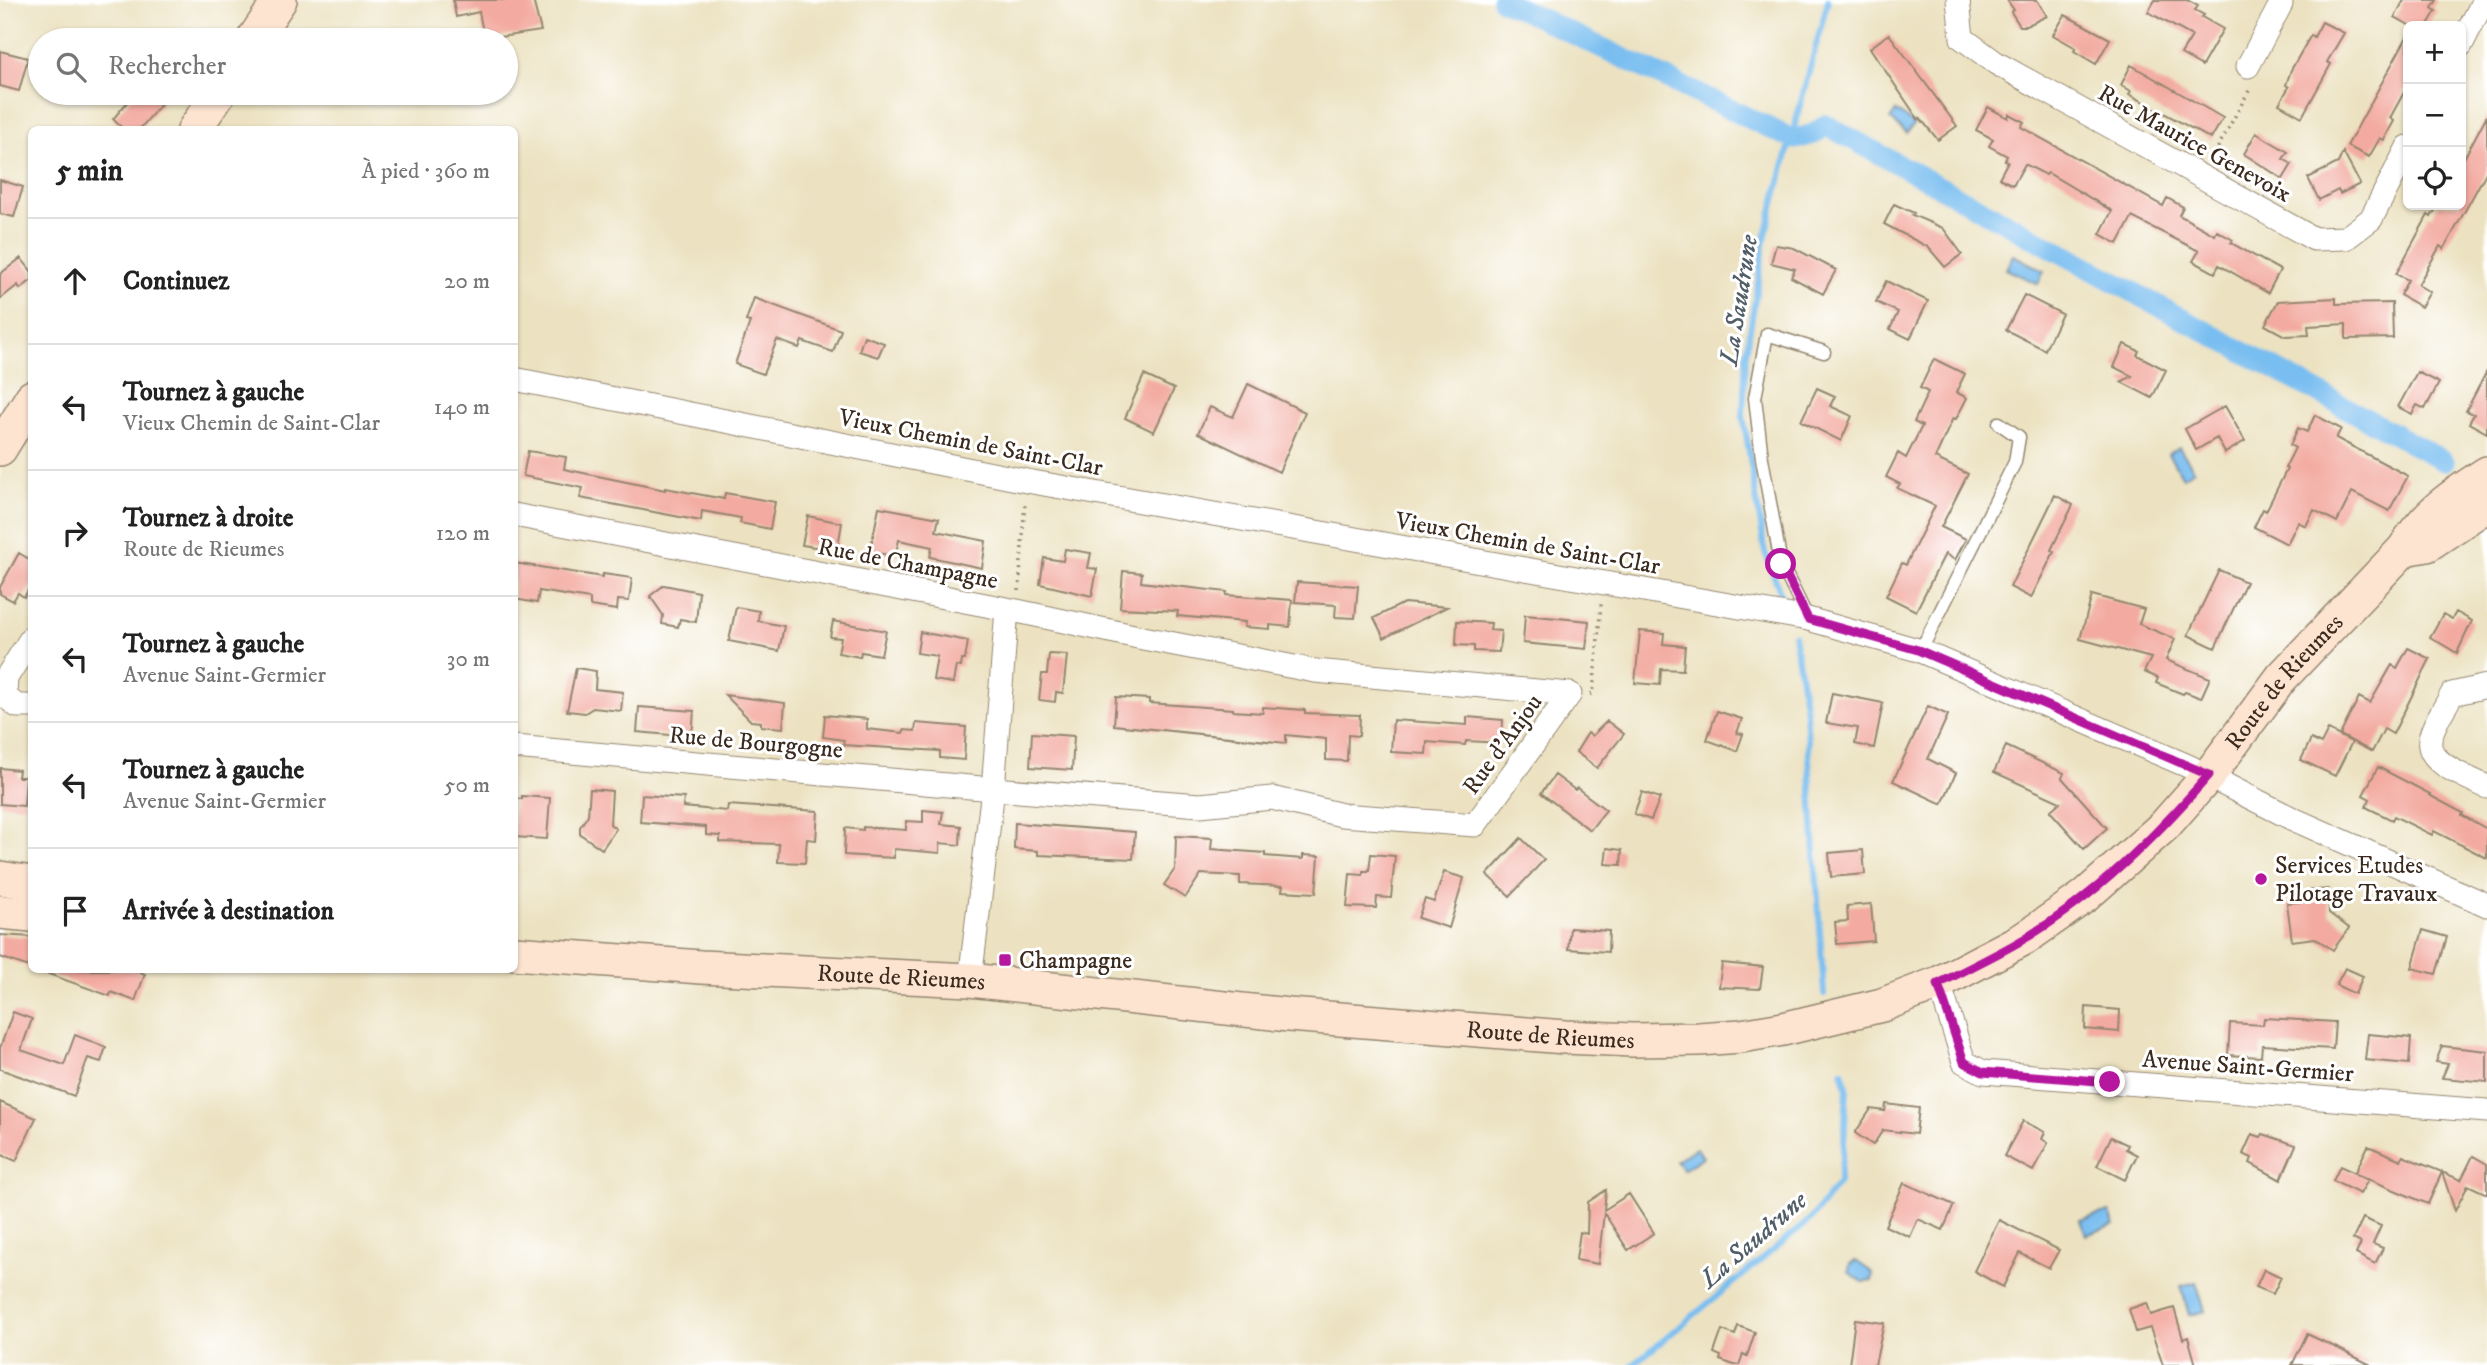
<!DOCTYPE html>
<html lang="fr">
<head>
<meta charset="utf-8">
<style>
  :root { --surface:#fff; --page:#f6f6f6; --text:#222; --muted:#767676; --line:#e0e0e0 }
  body { margin:0; font-family:"IM FELL DW Pica",serif; background:var(--page); color:var(--text) }
  .controls { position:absolute; right:21px; top:21px; display:grid; overflow:hidden; border-radius:10px; box-shadow:0 2px 5px #0004 }
  .controls button { width:63px; height:63px; display:grid; place-items:center; padding:0; border:0; border-bottom:2px solid var(--line); background:var(--surface); color:var(--text); font:35px sans-serif }
  .stop { position:absolute; width:21px; height:21px; margin:-16px; border:5px solid #b5179e; border-radius:50%; background:#fff }
  .stop.end { background:#b5179e; border-color:#fff; box-shadow:0 2px 7px #0008 }
  .list { margin:0; padding:0; list-style:none }
  h2 { display:flex; justify-content:space-between; align-items:center; height:91px; margin:0; padding:0 28px; font-size:30px }
  h2 small { font-size:23px; font-weight:400; color:var(--muted) }
  .list li { display:grid; grid-template-columns:46px 1fr auto; gap:21px; align-items:center; box-sizing:border-box; height:126px; padding:0 28px; border-top:2px solid var(--line) }
  .list b { display:block; font-size:26px; white-space:nowrap }
  .list p { margin:0; font-size:23px; white-space:nowrap; color:var(--muted) }
  .list em { font-size:23px; font-style:normal; color:var(--muted) }
  .icon { flex:none; width:38px; height:38px; fill:none; stroke:currentColor; stroke-width:2; stroke-linecap:round; stroke-linejoin:round }
  .map { position:relative; flex:none; width:2487px; height:1365px; overflow:hidden }
  .search { position:absolute; background:var(--surface); box-shadow:0 2px 5px #0004; left:28px; top:28px; width:490px; height:77px; display:flex; align-items:center; gap:18px; box-sizing:border-box; padding:0 24px; border-radius:38px; color:var(--muted); font-size:26px }
  .panel { position:absolute; background:var(--surface); box-shadow:0 2px 5px #0004; left:28px; top:126px; width:490px; height:847px; border-radius:10px }
  .map>svg:first-child { display:block }
  .water { fill:#79bef0; stroke:#5a7487; stroke-width:2 }
  .lines { fill:none; stroke-linecap:round; stroke-linejoin:round }
  .stream { stroke:#79bef0; stroke-width:6 }
  .canal { stroke:#79bef0; stroke-width:21 }
  .building { fill:#f3aba1 }
  .lane-casing { stroke:#948670; stroke-width:15 }
  .street-casing { stroke:#948670; stroke-width:25 }
  .secondary-casing { stroke:#948670; stroke-width:36 }
  .path { stroke:#948670; stroke-width:3.5; stroke-dasharray:2 5; stroke-linecap:butt }
  .lane { stroke:#fff; stroke-width:12 }
  .street { stroke:#fff; stroke-width:23 }
  .secondary { stroke:#fde4d1; stroke-width:33 }
  .route { stroke:#b5179e; stroke-width:9 }
  .poi-dot { fill:#b5179e; stroke:#fff; stroke-width:2.5 }
  .labels { text-anchor:middle; stroke-width:6; stroke-linejoin:round; paint-order:stroke }
  .street-label { font-size:24px; fill:#3b2a1e; stroke:#fff }
  .poi-label { font-size:24px; fill:#3b2a1e; stroke:#fff; text-anchor:start }
  .water-label { font-size:26px; font-style:italic; fill:#515e68; stroke:#fff }
</style>
</head>
<body>
<div class="map">
<svg width="2487" height="1365" viewBox="0 0 2487 1365">
  <rect width="100%" height="100%" fill="#fff"/>
  <filter id="ink" filterUnits="userSpaceOnUse"><feTurbulence type="fractalNoise" baseFrequency=".0143" numOctaves="2"/><feDisplacementMap in="SourceGraphic" scale="14" xChannelSelector="R" yChannelSelector="G"/><feConvolveMatrix kernelMatrix="1 2 1 2 8 2 1 2 1" color-interpolation-filters="sRGB"/></filter>
  <filter id="wash" filterUnits="userSpaceOnUse"><feTurbulence type="fractalNoise" baseFrequency=".00686" numOctaves="4" result="noise"/><feDisplacementMap in="SourceGraphic" scale="28" xChannelSelector="R" yChannelSelector="G"/><feGaussianBlur stdDeviation="1.57" result="paint"/><feColorMatrix in="noise" values="0 0 0 0 0 0 0 0 0 0 0 0 0 0 0 0 0 1.4 0 .05"/><feComposite in="paint" operator="in"/></filter>
  <g filter="url(#wash)">
    <rect width="100%" height="100%" fill="#ece2c1"/>
    <path class="water" d="M1896,111L1914,124L1907,133L1890,119Z
      M2013,255L2044,271L2038,284L2006,269Z
      M2179,447L2194,470L2183,477L2168,454Z
      M1696,1148L1703,1157L1683,1170L1676,1161Z
      M2110,1212L2114,1225L2086,1235L2081,1220Z
      M1856,1261L1873,1273L1872,1281L1863,1282L1849,1272L1850,1264Z
      M2196,1282L2205,1311L2189,1315L2181,1286Z"/>
    <g class="lines">
      <path class="stream" d="M1786,608L1765,552L1743,415L1746,353L1766,234L1828,0
        M1794,635L1806,711L1824,994
        M1633,1365L1812,1218L1839,1182L1844,1142L1847,1087L1842,1071"/>
      <path class="canal" d="M1502,0L1784,135
        M1795,139L1814,134L1826,125L2444,461"/>
    </g>
    <g id="blocks">
      <path class="building" d="M453,0H533L541,31L493,38L483,32L479,12L456,17Z
        M2007,0H2037L2047,16L2026,26H2020L2011,12L2014,10Z
        M2155,0H2187L2198,6L2195,10L2204,15L2202,17L2223,29L2202,66L2181,54L2192,36L2148,12Z
        M2404,0H2437L2432,8L2436,11L2427,26H2411L2395,17Z
        M2065,15L2110,39L2096,64L2074,51L2076,48L2053,35Z
        M2322,22L2344,33L2327,62L2331,64L2302,117L2279,104L2289,87L2286,85L2291,70L2311,35L2314,37Z
        M1889,34L1957,126L1938,140L1920,118L1918,119L1870,48Z
        M2408,35V85L2390,118L2394,121L2384,140L2380,138L2369,157L2347,146Z
        M0,51L28,58L19,91L0,86Z
        M2131,65L2223,118L2211,139L2129,94L2131,91L2121,85Z
        M135,93H149L162,103L139,130H124L113,119Z
        M1988,107L2008,118L2009,114L2024,122L2021,127L2163,206L2167,198L2183,207L2179,215L2215,235L2217,231L2233,240L2231,243L2280,270L2268,293L2219,265L2215,273L2193,261L2199,251L2132,217L2118,244L2100,234L2112,211L2048,173L2046,175L2025,164L2013,185L1999,178L2008,161L2005,160L2007,156L1989,146L1993,139L1976,130Z
        M2487,115V171L2444,249L2440,246L2418,285L2430,292L2421,307L2400,295L2408,280L2396,274L2428,215L2431,217L2438,205H2461V164Z
        M2256,133L2288,152L2283,159L2292,164L2283,179L2244,154Z
        M2343,152L2360,184L2340,194L2338,190L2319,200L2308,178L2338,163Z
        M0,180L23,187L14,217L0,214Z
        M1894,204L1914,213L1912,215L1943,228L1962,254L1945,267L1928,247L1884,224Z
        M1776,245L1794,248L1836,270L1823,294L1791,277L1795,269L1771,263Z
        M21,258L32,272V280L20,289L18,285L0,299V274Z
        M1886,281L1928,301L1910,339L1890,329L1898,312L1876,302Z
        M2024,295L2062,314L2045,350L2006,330Z
        M754,298L841,330L833,352L802,341L799,348L777,340L763,374L735,364L750,322L746,321Z
        M2336,298V304L2392,303L2393,338L2346,339V324L2308,326L2309,335L2285,336L2265,325L2278,301Z
        M864,336L884,343L878,357L859,351Z
        M2124,344L2139,351L2137,355L2166,370L2152,398L2121,382L2132,376L2114,367Z
        M1934,359L1965,374L1956,392L1967,398L1956,419L1953,418L1935,458L1968,474L1941,527L1966,539L1955,560L1945,554L1916,611L1886,596L1902,563L1906,565L1935,506L1897,488L1900,484L1886,477L1898,453L1906,458L1922,426L1914,422L1928,392L1920,388Z
        M2487,371V433L2469,423L2474,414L2466,411Z
        M2417,372L2439,383L2425,409L2417,405L2412,414L2398,407Z
        M1144,375L1174,389L1154,432L1125,418Z
        M1248,384L1305,412L1279,472L1198,433L1210,407L1233,417Z
        M1817,388L1835,396L1830,406L1852,416L1841,441L1801,421Z
        M2225,406L2245,441L2225,453L2217,438L2196,450L2185,429Z
        M2315,415L2341,429L2336,438L2408,476L2389,511L2352,492L2337,522L2314,510L2306,526L2298,522L2287,544L2254,527L2263,509L2266,511L2287,469L2285,468L2295,448L2290,445L2298,428L2307,432Z
        M528,451L566,457L564,469L665,490V488L724,499L725,493L775,502L770,529L740,523L741,518L702,511L701,521L580,498L583,488L523,476Z
        M2055,495L2073,505L2051,550L2054,552L2031,598L2010,587Z
        M879,507L939,518L936,531L986,541L982,568L930,557L932,547L899,540L895,556L870,552Z
        M808,516L842,523L838,546L828,544L827,549L802,545Z
        M1065,549L1091,553L1088,568L1097,569L1092,596L1040,584L1044,558L1063,561Z
        M19,553L32,561V584L24,597L18,593L13,601L0,594V587Z
        M514,563L603,577V574L632,578L629,601L618,600L617,610L590,606V599L539,591L537,603L514,599Z
        M2219,570L2246,582L2215,648L2188,635Z
        M1123,571L1142,573L1141,582L1227,592L1226,595L1292,600L1290,627L1270,625V629L1244,627L1245,622L1177,616L1178,611L1120,608Z
        M1297,582L1358,586L1355,618L1335,617L1336,605L1295,602Z
        M664,585L699,592L696,622L680,619L678,627L662,624L663,615L650,596Z
        M2092,595L2144,609L2139,624L2175,639L2166,660L2210,678L2201,698L2185,692L2183,694L2156,683L2158,678L2144,672L2151,658L2080,639Z
        M1404,603L1447,607L1384,638L1374,618Z
        M736,607L759,611L758,621L784,626L779,651L729,641Z
        M2456,612L2472,621L2457,653L2430,637L2443,614L2452,619Z
        M1525,615L1589,621L1586,649L1523,643Z
        M833,621L886,631L881,655L861,652L860,657L838,653L841,638L830,637Z
        M1457,621L1491,623L1490,630L1501,631L1499,652L1474,651V646L1456,645Z
        M1640,631L1664,633L1663,644L1685,646L1683,670L1661,669L1660,685L1635,683Z
        M920,632L968,641L965,660H962L961,667L956,666L953,683L933,680L937,656L917,653Z
        M2408,648L2430,659L2393,734L2384,729L2372,752L2340,735L2359,697L2370,703L2392,665L2397,668Z
        M1049,654L1067,655L1063,693L1056,692L1055,702L1039,700L1042,674H1047Z
        M576,668L596,671L595,689L623,692L621,711L593,708L585,713L567,711Z
        M1832,693L1883,703L1874,748L1855,744L1858,728L1826,723Z
        M725,695L785,703L783,728L761,726V722L751,721Z
        M1116,697L1149,699V703L1233,709V711L1263,713V707L1305,710V713L1360,715L1359,736L1348,735L1347,761L1326,760V739L1286,735V743L1114,725Z
        M1928,706L1948,715L1928,759L1956,773L1942,804L1893,781Z
        M639,707L694,711L692,737L637,732Z
        M1717,711L1742,719L1737,733L1743,734L1737,751L1707,740Z
        M825,715L867,719V729L903,733L904,730L915,731L916,723L966,727L964,760L940,758V751L843,745L844,740L823,737Z
        M1467,717L1503,720L1502,743L1466,741L1465,745L1427,742L1426,754L1391,752L1393,720L1467,725Z
        M1607,721L1624,734L1597,768L1576,752L1588,733L1592,736Z
        M2328,730L2352,742L2335,776L2301,760L2311,739L2321,744Z
        M1032,733L1074,736L1072,770L1030,767Z
        M2006,746L2064,773L2062,778L2107,828L2084,849L2050,811L2060,802L1994,772Z
        M2378,767L2430,794L2429,795L2463,813L2462,815L2487,829V858L2434,831L2432,835L2394,816L2392,820L2366,807L2370,799L2363,795Z
        M0,768L19,770L18,777H26L24,806L0,804Z
        M1555,775L1575,790L1577,788L1606,810L1590,830L1541,793Z
        M590,789L612,791L610,824L616,829L602,849L580,834V827L588,815Z
        M1642,792L1660,798L1651,820L1634,814Z
        M642,795L684,798L683,807L727,811L728,805L818,811L816,840L807,839L805,863L778,862L779,844L720,842V836L706,835V827L640,822Z
        M522,796L550,798L547,839L514,837V798L522,799Z
        M923,810L943,812L941,824L961,826L960,845L940,843V853L894,849V858L844,855L845,828L863,830V827L906,830V821L923,822Z
        M1015,823L1135,832L1133,859L1038,855V851L1014,849Z
        M1176,836L1212,838L1211,849L1265,853V856L1303,859V855L1319,856L1316,893L1282,891L1283,886L1240,884V876L1201,874L1185,898L1164,885L1175,869Z
        M1521,838L1544,860L1510,896L1487,875Z
        M1607,848L1622,850L1621,865L1605,864Z
        M1863,850L1865,874L1831,877L1829,853Z
        M1371,854L1395,856L1391,898L1377,897L1376,908L1347,907L1350,874L1363,875V871H1369Z
        M1444,872L1464,878L1449,928L1418,918L1425,899L1434,902Z
        M2328,889L2329,913L2349,928L2333,950L2315,938L2292,941L2287,903L2307,901L2306,891Z
        M1871,904L1874,941L1837,944L1835,922L1848,921L1847,906Z
        M1570,928L1609,931L1608,952L1568,949Z
        M2423,930L2447,937L2436,974L2412,968Z
        M0,935L32,937V968L0,957Z
        M1722,963L1763,967L1760,989L1719,987Z
        M2345,968L2363,976L2355,994L2336,985Z
        M43,970H134L145,974L135,1001L111,992L110,996L43,972Z
        M2086,1007L2120,1010L2119,1032L2085,1029Z
        M13,1012L32,1019L21,1050L64,1065L75,1035L106,1047L101,1062L88,1058L74,1096L0,1069V1048Z
        M2264,1018L2335,1022L2333,1049L2262,1045L2261,1057L2228,1055L2230,1023L2263,1025Z
        M2368,1034L2411,1038L2409,1064L2365,1060Z
        M2442,1046L2487,1051V1082L2442,1078L2448,1064L2436,1062Z
        M0,1102L36,1118L16,1161L0,1154Z
        M1886,1104L1919,1108L1916,1134L1883,1130L1873,1145L1855,1133L1871,1109L1885,1111Z
        M2023,1121L2045,1132L2042,1139L2048,1143L2033,1171L2004,1156Z
        M2252,1134L2261,1137L2263,1134L2296,1145L2281,1180L2250,1163L2252,1158L2243,1154Z
        M2111,1137L2128,1145L2126,1149L2137,1155L2125,1180L2097,1166Z
        M2368,1146L2401,1160L2403,1156L2461,1180L2473,1156L2487,1164V1194L2468,1185L2455,1211L2442,1172L2428,1204L2356,1174L2368,1180L2360,1194L2333,1181L2340,1166L2355,1173Z
        M1904,1183L1954,1205L1943,1230L1918,1219L1910,1237L1885,1226Z
        M1606,1190L1604,1210L1629,1194L1654,1233L1628,1250L1604,1213L1598,1264L1576,1260L1580,1232L1587,1234L1588,1202Z
        M2363,1218L2381,1226L2373,1244L2383,1248L2375,1264L2356,1254L2361,1243L2353,1239Z
        M1999,1220L2059,1250L2049,1268L2020,1253L2003,1287L1974,1271Z
        M2264,1269L2281,1277L2273,1294L2256,1287Z
        M2147,1303L2151,1315L2174,1308L2183,1339L2188,1337L2196,1365H2163L2150,1328L2136,1332L2129,1309Z
        M1855,1319L1884,1323L1875,1365H1849Z
        M1738,1326L1755,1332L1747,1356L1743,1354L1739,1365H1734L1720,1360L1721,1356L1714,1353L1722,1330L1735,1335Z
        M2307,1334L2339,1349L2371,1365H2292Z"/>
    </g>
  </g>
  <g filter="url(#ink)">
    <use href="#blocks" fill-opacity="0" stroke="#948670" stroke-width="2"/>
    <g class="lines">
      <defs>
        <path id="lane" d="M1808,619L1781,564L1762,458L1755,398L1767,334L1824,352
          M1918,650L1926,640L2015,462L2019,437L1999,423"/>
        <path id="street" d="M1958,0L1962,38L1996,63L2314,239L2346,238L2371,219L2408,147
          M2461,45L2484,0
          M2248,66L2281,4
          M514,379L1027,481L1808,619L1918,650L2188,766L2293,819L2487,905
          M514,515L1017,611L1143,638L1315,671L1570,694L1475,825L1342,815L1272,798L1200,805L993,789L514,747
          M32,637L6,678L5,696L17,706H32
          M2487,686L2452,694C2445,708 2432,725 2430,740C2426,764 2470,778 2487,787
          M970,980L993,789L1007,609
          M1939,983L1964,1062L1983,1072L2487,1111"/>
        <g id="secondary">
          <path d="M253,40L280,0"/>
          <path d="M194,130L219,93"/>
          <path d="M0,449L32,397"/>
          <path d="M2404,549L2427,545L2487,505"/>
          <path d="M0,878L32,883"/>
          <path d="M0,912L32,915"/>
          <path id="s1" d="M514,953L701,967L970,980L1289,1015L1565,1037L1632,1040L1699,1039L1741,1036L1783,1029L1882,1005L1939,983L2025,938L2085,896L2165,825L2209,775L2282,677L2404,549C2425,513 2453,495 2487,473"/>
        </g>
      </defs>
      <use href="#lane" class="lane-casing"/>
      <use href="#street" class="street-casing"/>
      <use href="#secondary" class="secondary-casing"/>
      <path class="path" d="M2211,160L2251,87
        M1019,591L1025,501
        M1590,694H1593L1601,604"/>
      <use href="#lane" class="lane"/>
      <use href="#street" class="street"/>
      <use href="#secondary" class="secondary"/>
    </g>
  </g>
  <g class="lines" filter="url(#ink)">
    <path class="route" d="M1781,564L1808,619L1918,650L2209,775C2155,837 2095,897 2024,939C1997,955 1967,969 1938,984L1964,1062L1983,1072L2110,1082"/>
  </g>
  <g class="poi-dot">
    <circle cx="2261" cy="879" r="7"/>
    <rect x="998" y="953" width="14" height="14" rx="3.5"/>
  </g>
  <g class="labels">
    <g class="street-label">
      <text transform="translate(2195 143) rotate(29)" y="8">Rue Maurice Genevoix</text>
      <text transform="translate(971 442) rotate(11)" y="8">Vieux Chemin de Saint-Clar</text>
      <text transform="translate(1528 543) rotate(10)" y="8">Vieux Chemin de Saint-Clar</text>
      <text transform="translate(908 563) rotate(11)" y="8">Rue de Champagne</text>
      <text dy="8" stroke="none"><textPath href="#s1" startOffset="1900">Route de Rieumes</textPath></text>
      <text transform="translate(756 742) rotate(5)" y="8">Rue de Bourgogne</text>
      <text transform="translate(1502 744) rotate(-54)" y="8">Rue d'Anjou</text>
      <text dy="8" stroke="none"><textPath href="#s1" startOffset="388">Route de Rieumes</textPath></text>
      <text dy="8" stroke="none"><textPath href="#s1" startOffset="1040">Route de Rieumes</textPath></text>
      <text transform="translate(2248 1066) rotate(4)" y="8">Avenue Saint-Germier</text>
    </g>
    <g class="poi-label">
      <text x="2275" y="873">Services Etudes<tspan x="2275" dy="28">Pilotage Travaux</tspan></text>
      <text x="1019" y="968">Champagne</text>
    </g>
    <g class="water-label">
      <text transform="translate(1738 300) rotate(-81)" y="9">La Saudrune</text>
      <text transform="translate(1753 1239) rotate(-41)" y="9">La Saudrune</text>
    </g>
  </g>
</svg>
<div class="controls">
<button>+</button>
<button>−</button>
<button><svg class="icon" aria-label="locate" viewBox="0 0 24 24"><circle cx="12" cy="12" r="6"/><path d="M12 2v4M12 18v4M2 12h4M18 12h4"/></svg></button>
</div>
<div class="stop" style="left:1781px;top:564px"></div>
<div class="stop end" style="left:2110px;top:1082px"></div>
<div class="search"><svg class="icon" aria-label="search" viewBox="0 0 24 24"><circle cx="10" cy="10" r="6"/><path d="M15 15l6 6"/></svg>Rechercher</div>
<section class="panel">
<h2>5 min<small>À pied · 360 m</small></h2>
<ul class="list">
<li><svg class="icon" aria-label="ahead" viewBox="0 0 24 24"><path d="M12 20V5M6 11l6-6 6 6"/></svg><div><b>Continuez</b></div><em>20 m</em></li>
<li><svg class="icon" aria-label="left" viewBox="0 0 24 24"><path d="M17 20v-9H6M10 6l-5 5 5 5"/></svg><div><b>Tournez à gauche</b><p>Vieux Chemin de Saint-Clar</p></div><em>140 m</em></li>
<li><svg class="icon" aria-label="right" viewBox="0 0 24 24"><path d="M7 20v-9h11M14 6l5 5-5 5"/></svg><div><b>Tournez à droite</b><p>Route de Rieumes</p></div><em>120 m</em></li>
<li><svg class="icon" aria-label="left" viewBox="0 0 24 24"><path d="M17 20v-9H6M10 6l-5 5 5 5"/></svg><div><b>Tournez à gauche</b><p>Avenue Saint-Germier</p></div><em>30 m</em></li>
<li><svg class="icon" aria-label="left" viewBox="0 0 24 24"><path d="M17 20v-9H6M10 6l-5 5 5 5"/></svg><div><b>Tournez à gauche</b><p>Avenue Saint-Germier</p></div><em>50 m</em></li>
<li><svg class="icon" aria-label="arrive" viewBox="0 0 24 24"><path d="M6 21V4h12l-3 4 3 4H6"/></svg><div><b>Arrivée à destination</b></div></li>
</ul>
</section>
</div>
</body>
</html>
